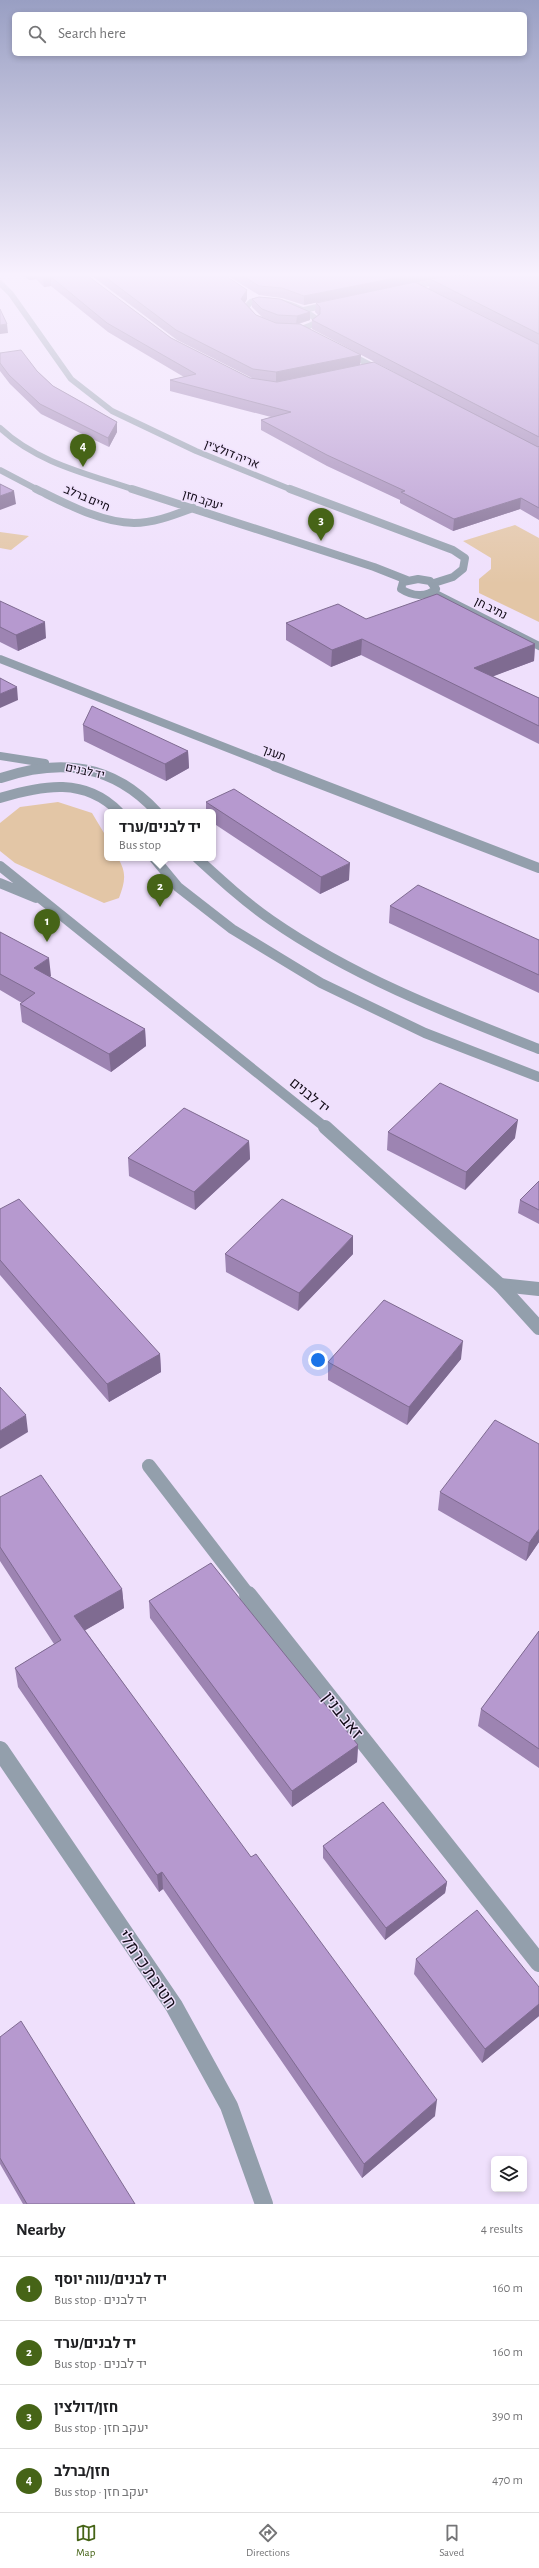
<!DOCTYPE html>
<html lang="en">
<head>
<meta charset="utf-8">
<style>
  :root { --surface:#fff; --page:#f2f2f2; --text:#202124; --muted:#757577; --line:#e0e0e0; --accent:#466417 }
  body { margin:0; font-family:"Alegreya Sans",Heebo,sans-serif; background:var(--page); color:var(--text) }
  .controls { position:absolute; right:12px; bottom:12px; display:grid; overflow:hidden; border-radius:6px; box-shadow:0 2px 6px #0003 }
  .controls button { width:36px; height:36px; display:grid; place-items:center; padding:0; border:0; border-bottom:1px solid var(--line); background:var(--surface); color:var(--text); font:20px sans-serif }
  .you { position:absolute; left:318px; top:1360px; width:14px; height:14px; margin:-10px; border:3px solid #fff; border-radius:50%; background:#1a73e8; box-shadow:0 0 0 6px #1a73e833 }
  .badge { display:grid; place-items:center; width:26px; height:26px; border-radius:50%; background:var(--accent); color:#fff; font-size:13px; font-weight:700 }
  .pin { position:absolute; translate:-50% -33px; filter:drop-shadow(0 1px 2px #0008) }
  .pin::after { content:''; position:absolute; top:21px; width:14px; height:12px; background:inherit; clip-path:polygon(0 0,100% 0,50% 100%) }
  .popup { position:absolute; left:104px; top:809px; width:112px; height:52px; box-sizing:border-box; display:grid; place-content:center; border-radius:6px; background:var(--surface); filter:drop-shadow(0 1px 3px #0005); font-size:13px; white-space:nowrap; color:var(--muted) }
  .popup b { font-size:15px; color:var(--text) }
  .popup::after { content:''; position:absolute; left:50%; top:100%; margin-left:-8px; border:8px solid transparent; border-top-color:var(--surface) }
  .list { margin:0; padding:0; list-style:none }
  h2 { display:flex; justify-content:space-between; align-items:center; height:52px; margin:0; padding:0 16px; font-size:17px }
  h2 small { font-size:13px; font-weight:400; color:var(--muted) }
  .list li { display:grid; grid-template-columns:26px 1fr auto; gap:12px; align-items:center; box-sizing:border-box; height:64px; padding:0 16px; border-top:1px solid var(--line) }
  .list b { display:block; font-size:15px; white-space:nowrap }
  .list p { margin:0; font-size:13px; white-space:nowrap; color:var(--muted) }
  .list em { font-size:13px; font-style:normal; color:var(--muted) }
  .icon { flex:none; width:22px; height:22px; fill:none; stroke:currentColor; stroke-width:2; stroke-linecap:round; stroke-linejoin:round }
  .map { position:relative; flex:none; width:539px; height:2204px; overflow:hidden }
  .search { position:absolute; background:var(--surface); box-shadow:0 2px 6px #0003; left:12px; right:12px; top:12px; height:44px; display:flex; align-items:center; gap:10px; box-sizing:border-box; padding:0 14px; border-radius:6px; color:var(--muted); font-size:15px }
  .sheet { height:308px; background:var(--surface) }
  nav { display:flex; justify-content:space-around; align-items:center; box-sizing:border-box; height:56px; border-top:1px solid var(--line); background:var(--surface); font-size:11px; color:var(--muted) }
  nav a { display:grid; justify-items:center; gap:2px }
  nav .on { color:var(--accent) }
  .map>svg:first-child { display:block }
  .green { fill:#e3c6a6 }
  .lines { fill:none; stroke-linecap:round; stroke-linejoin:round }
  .minor-far4 { stroke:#939fac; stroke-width:6 }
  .minor-far3 { stroke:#939fac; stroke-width:8 }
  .minor-far2 { stroke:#939fac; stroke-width:10 }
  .minor-far1 { stroke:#939fac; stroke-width:14 }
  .minor { stroke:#939fac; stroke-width:18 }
  .tertiary-far3 { stroke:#939fac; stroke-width:6 }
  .tertiary-far2 { stroke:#939fac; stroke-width:8 }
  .tertiary-far1 { stroke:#939fac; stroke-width:10 }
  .tertiary { stroke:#939fac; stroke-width:14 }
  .wall { fill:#9d84b2; fill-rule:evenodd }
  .shaded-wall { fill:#7f6b91 }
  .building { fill:#b699cf; stroke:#7f6b91 }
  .labels { text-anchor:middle; stroke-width:3; stroke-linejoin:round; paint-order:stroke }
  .far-street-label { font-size:12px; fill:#110a16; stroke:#efe0fc }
  .street-label { font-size:14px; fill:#110a16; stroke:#efe0fc }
  .near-street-label { font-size:17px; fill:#110a16; stroke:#efe0fc }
</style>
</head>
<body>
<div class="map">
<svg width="539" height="2204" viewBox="0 0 539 2204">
  <rect width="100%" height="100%" fill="#efe0fc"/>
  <path class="green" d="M515,525L539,538V622L479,593V579L491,569V558L463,541Z
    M0,532L29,536L11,550L0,548Z
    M58,802L92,813L107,838V858H118C127,873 125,882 119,898L104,903L15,863L0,851V823L20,807Z"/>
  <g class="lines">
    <path class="minor-far4" d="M0,283L11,294L71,379L112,411L196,451L292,490
      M403,288L466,276
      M304,310L330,304
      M0,428C37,463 88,474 135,490
      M0,470L38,490"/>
    <path class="minor-far3" d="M36,489C65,503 101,523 134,523C154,523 174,515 193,508
      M132,489L374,567L407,580
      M290,489L453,550L465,558L463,569L453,577L434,583
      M418,579L430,581L436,589C426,598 412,596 401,589L403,582Z
      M432,592L539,646
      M0,659L276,767"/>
    <path class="minor-far2" d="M274,766L539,868"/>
    <path class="minor-far1" d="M500,1285L539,1289
      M149,1466L249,1596"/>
    <path class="minor" d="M248,1595L539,1963
      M0,1750L174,2006L229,2106L264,2204"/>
    <path class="tertiary-far3" d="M258,300C280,300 298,305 315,318V323C294,336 258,329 246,307L251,302Z
      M347,353L382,371"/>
    <path class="tertiary-far2" d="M0,756L45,763
      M46,767H70"/>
    <path class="tertiary-far1" d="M1,778C61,758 113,764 157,812
      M0,798C43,785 85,777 119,812
      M154,858L178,887L232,929L321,983L425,1033L539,1077
      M197,858C221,880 245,902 271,920C353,977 447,1013 539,1049
      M0,866L326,1128
      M0,883L36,898"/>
    <path class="tertiary" d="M325,1127L500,1285L539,1328"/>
  </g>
  <path class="wall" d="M24,276H88L171,338L250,378H252L177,340L92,276H226L247,290V299L245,303L256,315L278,323L262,317L252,307V299L310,312V320L299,324L361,355L360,365L462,408L312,329V320L318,315L315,312L316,303L408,284L304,305L282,298L259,295L228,276H539V520L520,509L453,531L400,503V500L327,466L261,430V420L271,417L170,391V380L184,377L108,332L51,286L44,287L36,279L29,280ZM430,279L429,289L538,344L415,282Z
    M0,353L37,371L53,386L117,422V432L109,447L41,414L10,384L0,371Z
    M0,601L46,638L18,651L0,642Z
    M366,619L535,644L534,661L493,676L539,698V744L361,655L331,667L286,640V623Z
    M83,725L188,751L189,768L166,781L84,741Z
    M206,802L349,880L320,894L213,823V812H206Z
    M390,906L539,940V993L389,923Z
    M0,932L51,976L49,977L145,1029L146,1046L111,1072L22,1022L20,1004L22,1003L0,990Z
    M388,1132L515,1138L465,1190L387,1150Z
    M249,1141L250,1159L195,1210L129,1176L128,1158Z
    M539,1181V1224L518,1213L520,1200Z
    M0,1209L160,1354L161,1372L109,1402L0,1275Z
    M225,1254H353L298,1311L226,1272Z
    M461,1359L407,1425L328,1380V1362Z
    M440,1492L539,1542L526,1561L438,1510Z
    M0,1497L122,1589L124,1608L85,1630L435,2116L362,2178L163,1889L159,1892L18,1687L15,1668L54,1644L0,1561Z
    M149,1601L358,1745L357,1762L292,1807L150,1618Z
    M539,1631V1768L478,1726L481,1709Z
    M323,1846L447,1882L445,1893L385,1940L323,1858Z
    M416,1959L539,1987V2016L482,2063L414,1974Z
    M0,2037L135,2204H23L0,2164Z"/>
  <path class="shaded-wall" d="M28,276H36V279L29,280Z
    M405,276H449L304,305V296Z
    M51,277V286L44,287L43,278Z
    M247,290V299L241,308V299Z
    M310,312V320L296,324L297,316Z
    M7,324L8,333L0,334V325Z
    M361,355L360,365L276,382V372Z
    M117,422V432L109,447L108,438Z
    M14,491L16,504L0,510V496Z
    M521,498L520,509L453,531L454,519Z
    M45,622L46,638L18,651L16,635Z
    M362,639L361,655L331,667L332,650Z
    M535,644L534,661L473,684L474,668Z
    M17,687L18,700L0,708V694Z
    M188,751L189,768L166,781L165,764Z
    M350,863L349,880L320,894L321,877Z
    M49,958L51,976L36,986L34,968Z
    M145,1029L146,1046L111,1072L109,1054Z
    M518,1120L515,1138L465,1190L466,1172Z
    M249,1141L250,1159L195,1210L194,1192Z
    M353,1236V1254L298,1311L299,1293Z
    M463,1341L461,1359L407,1425L409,1407Z
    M160,1354L161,1372L109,1402L107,1384Z
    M26,1415L28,1432L0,1449V1431Z
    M539,1529V1542L526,1561L529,1543Z
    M122,1589L124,1608L77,1635L74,1616Z
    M358,1745L357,1762L292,1807V1791Z
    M162,1872L163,1889L159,1892L157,1875Z
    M447,1882L445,1893L385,1940L386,1928Z
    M539,2004V2016L482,2063L485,2049Z
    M437,2100L435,2116L362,2178L364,2164Z"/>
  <path class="building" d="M41,276H88L171,338L250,378L277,382L374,362L538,447L539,446V508L521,498L454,519L401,492L405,491L327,455L261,420L291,412L170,380L196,374L107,323L51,277L43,278Z
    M104,276H226L247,290L241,299L256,315L276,323L300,324L361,355L276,372L253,369L176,330Z
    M243,276H405L304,296L282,288L259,286Z
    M448,276H539V334L430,279Z
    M415,282L538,344H539V437L312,320L320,314V307L316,303Z
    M259,297L280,299L310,312L297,316L278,315L262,309L252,299Z
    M0,309L7,324L0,325Z
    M21,350L37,371L53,386L117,422L108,438L40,404L9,375L0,363V353Z
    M0,484L14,491L0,496Z
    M437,594L535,644L474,668L539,698V726L362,639L332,650L286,623L338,604L366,619Z
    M0,601L45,622L16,635L0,627Z
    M0,678L17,687L0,694Z
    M92,706L188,751L165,764L83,725Z
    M234,789L350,863L321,877L206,802Z
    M418,885L539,940V975L390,906Z
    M0,932L49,958L34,968L145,1029L109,1054L20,1004L35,993L0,974Z
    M440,1083L518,1120L466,1172L388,1132Z
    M184,1108L249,1141L194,1192L128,1158Z
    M539,1181V1210L520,1200Z
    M19,1199L160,1354L107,1384L0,1260V1209Z
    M282,1199L353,1236L299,1293L225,1254Z
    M384,1300L463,1341L409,1407L328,1362Z
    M0,1387L26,1415L0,1431Z
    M495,1420L539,1444V1529L529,1543L440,1492Z
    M41,1475L122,1589L74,1616L251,1857L256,1854L437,2100L364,2164L162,1872L157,1875L15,1668L61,1640L0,1547V1497Z
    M211,1563L358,1745L292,1791L149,1601Z
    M539,1631V1749L481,1709Z
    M383,1802L447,1882L386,1928L323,1846Z
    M477,1910L539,1987V2004L485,2049L416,1959Z
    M21,2021L135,2204H27L0,2158V2037Z"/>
  <linearGradient id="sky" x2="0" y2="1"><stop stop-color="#999fc3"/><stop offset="0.47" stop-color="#f8f1fe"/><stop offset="1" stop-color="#f8f1fe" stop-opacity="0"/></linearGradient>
  <rect width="539" height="584" fill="url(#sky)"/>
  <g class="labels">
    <g class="far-street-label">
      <text transform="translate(232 454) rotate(22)" y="4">אריה דולצ'ין</text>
      <text transform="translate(87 498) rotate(23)" y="4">חיים ברלב</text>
      <text transform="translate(203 500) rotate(18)" y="4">יעקב חזן</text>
      <text transform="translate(491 608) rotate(27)" y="4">נתיב חן</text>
      <text transform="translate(274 753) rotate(21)" y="4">תענך</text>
      <text transform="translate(85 771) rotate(12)" y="4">יד לבנים</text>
    </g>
    <g class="street-label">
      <text transform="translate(310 1095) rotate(39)" y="5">יד לבנים</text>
    </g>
    <g class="near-street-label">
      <text transform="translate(343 1715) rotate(52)" y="6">זאב בנין</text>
      <text transform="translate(148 1969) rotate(56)" y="6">חטיבת כרמלי</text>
    </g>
  </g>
</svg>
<div class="controls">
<button><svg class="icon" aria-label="layers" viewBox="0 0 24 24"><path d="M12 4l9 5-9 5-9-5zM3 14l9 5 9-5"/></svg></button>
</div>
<div class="you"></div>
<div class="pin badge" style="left:47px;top:942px">1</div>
<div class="pin badge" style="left:160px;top:907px">2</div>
<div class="popup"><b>יד לבנים/ערד</b>Bus stop</div>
<div class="pin badge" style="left:321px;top:541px">3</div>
<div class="pin badge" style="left:83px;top:467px">4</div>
<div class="search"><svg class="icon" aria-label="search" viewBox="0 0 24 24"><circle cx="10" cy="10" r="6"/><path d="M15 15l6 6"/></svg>Search here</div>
</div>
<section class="sheet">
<h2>Nearby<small>4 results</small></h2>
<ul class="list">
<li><span class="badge">1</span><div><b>יד לבנים/נווה יוסף</b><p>Bus stop · יד לבנים</p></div><em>160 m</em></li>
<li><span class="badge">2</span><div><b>יד לבנים/ערד</b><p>Bus stop · יד לבנים</p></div><em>160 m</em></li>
<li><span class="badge">3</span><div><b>חזן/דולצין</b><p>Bus stop · יעקב חזן</p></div><em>390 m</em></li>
<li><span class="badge">4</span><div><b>חזן/ברלב</b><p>Bus stop · יעקב חזן</p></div><em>470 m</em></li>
</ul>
</section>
<nav>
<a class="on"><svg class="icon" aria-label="map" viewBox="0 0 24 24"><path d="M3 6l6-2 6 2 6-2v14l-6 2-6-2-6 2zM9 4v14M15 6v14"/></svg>Map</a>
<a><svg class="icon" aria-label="directions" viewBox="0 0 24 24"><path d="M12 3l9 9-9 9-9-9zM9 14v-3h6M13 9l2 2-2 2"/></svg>Directions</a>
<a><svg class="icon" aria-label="saved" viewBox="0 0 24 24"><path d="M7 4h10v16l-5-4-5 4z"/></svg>Saved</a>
</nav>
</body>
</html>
